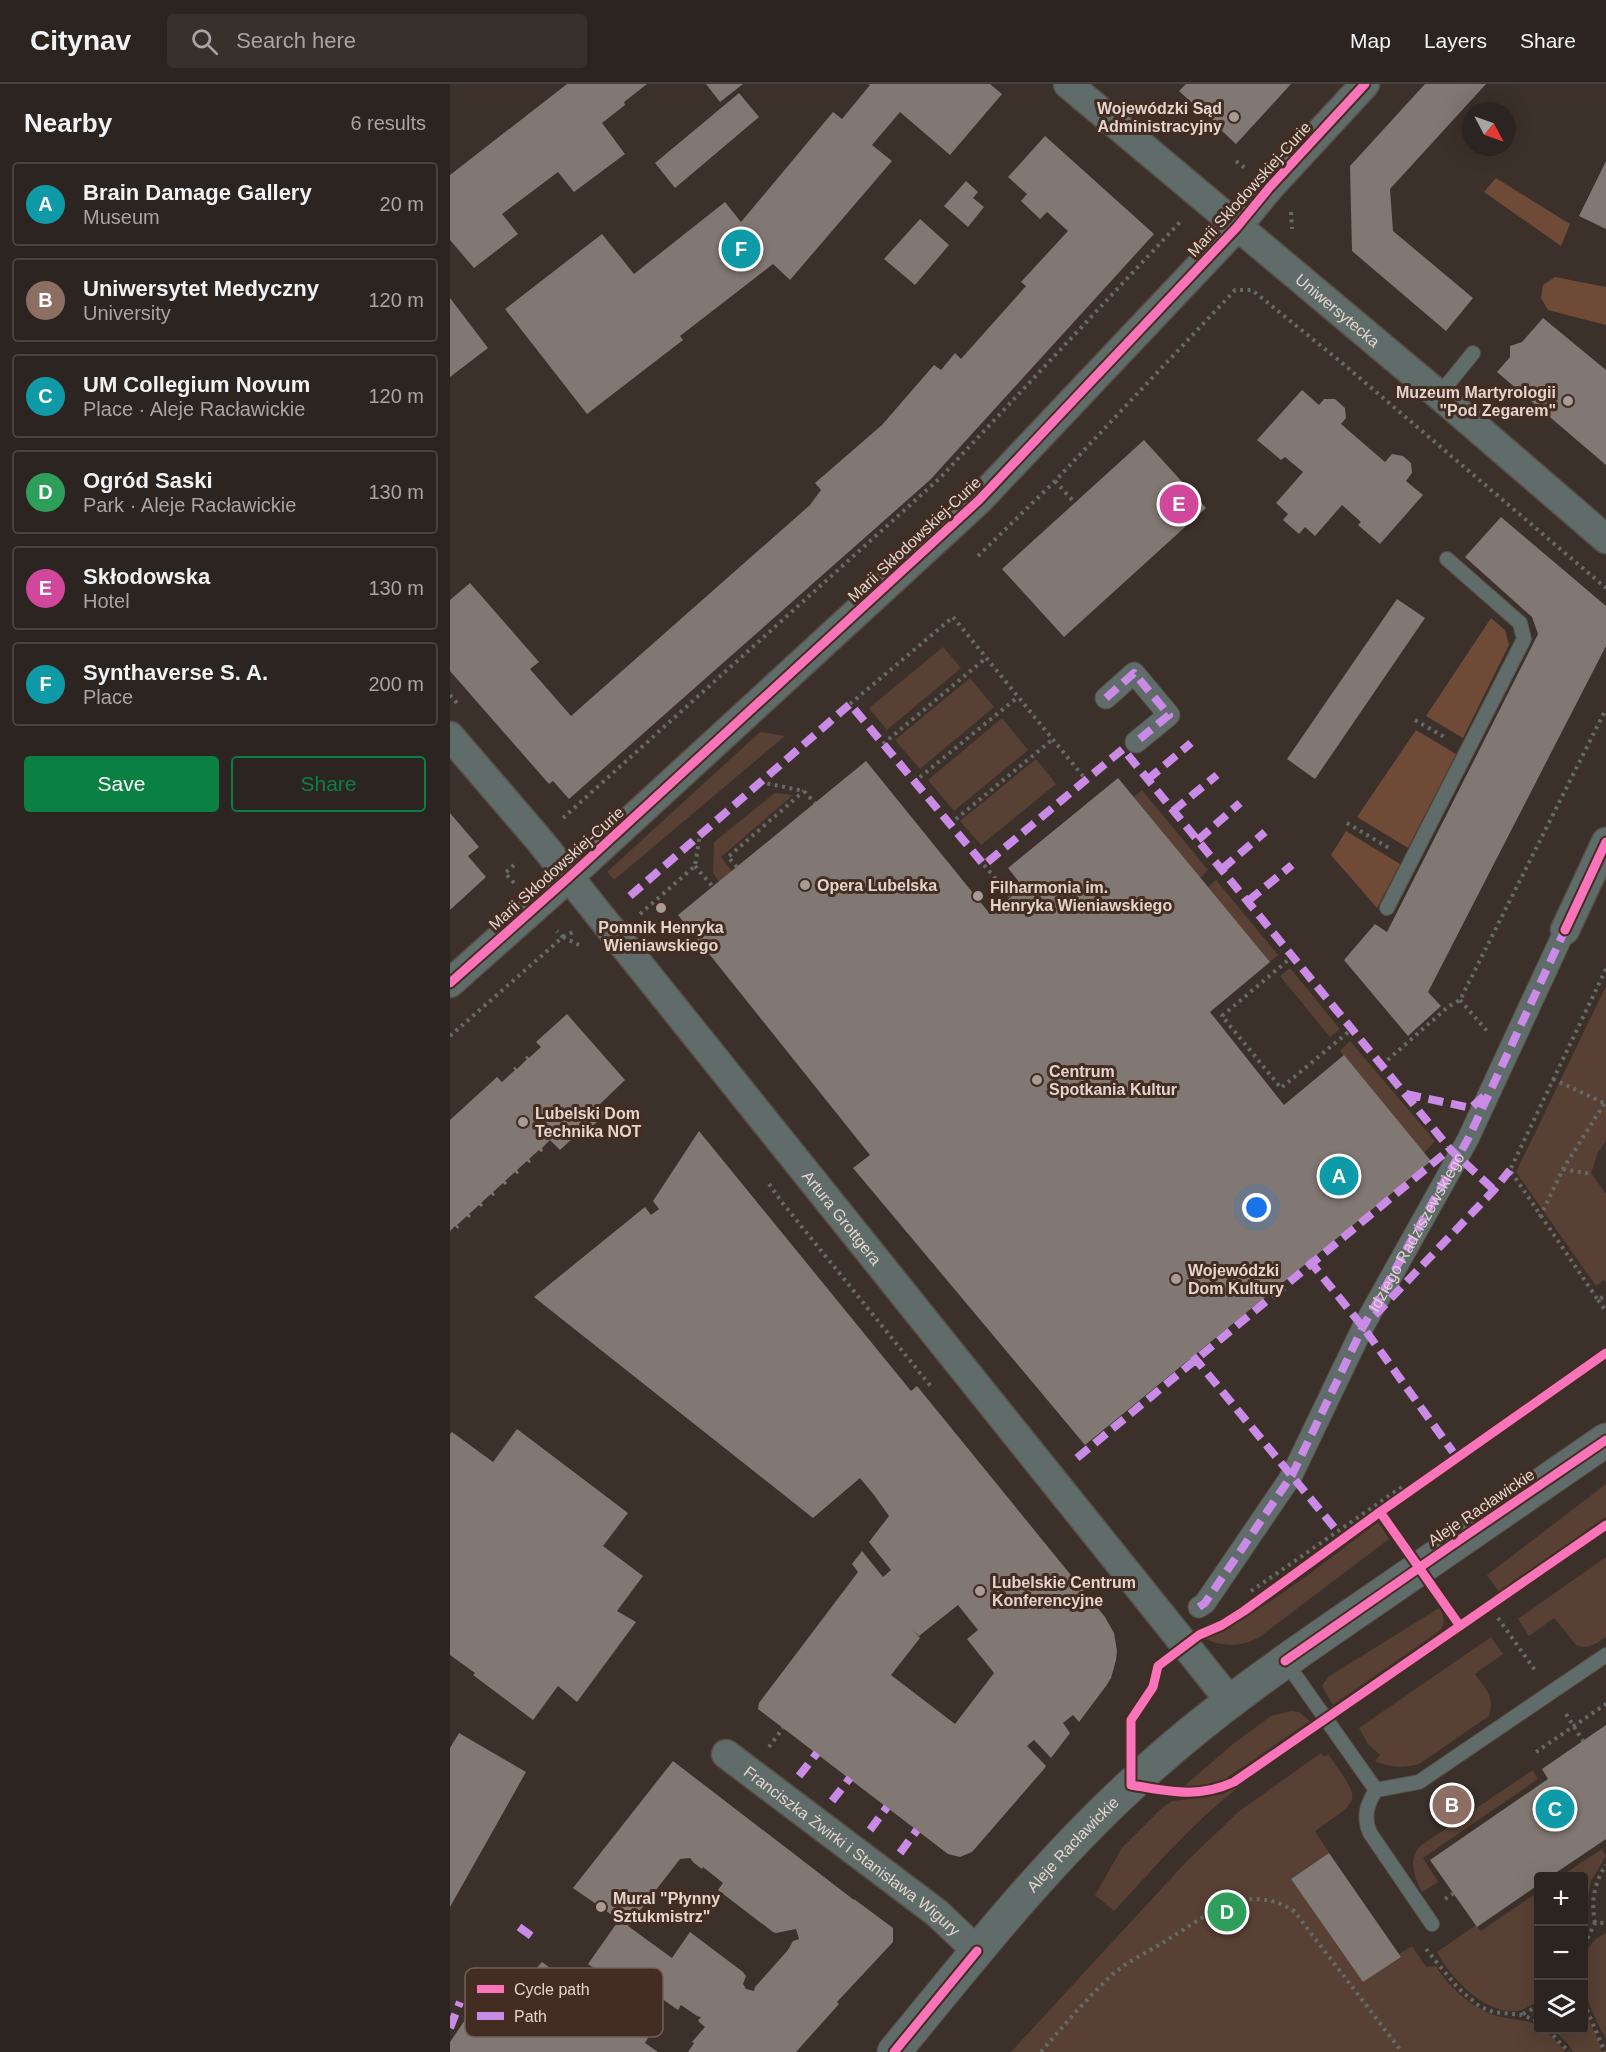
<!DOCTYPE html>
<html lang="en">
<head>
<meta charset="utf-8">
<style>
  :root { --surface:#2c2420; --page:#38302d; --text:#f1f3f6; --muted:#a6a4a5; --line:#48413e; --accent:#0b8043 }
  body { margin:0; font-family:Arial,sans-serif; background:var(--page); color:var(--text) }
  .controls { position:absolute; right:18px; bottom:18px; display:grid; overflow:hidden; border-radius:6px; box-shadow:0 6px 24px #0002 }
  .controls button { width:54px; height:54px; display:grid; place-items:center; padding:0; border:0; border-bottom:2px solid var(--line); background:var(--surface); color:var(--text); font:30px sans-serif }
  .compass { position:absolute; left:1012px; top:18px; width:54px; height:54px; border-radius:50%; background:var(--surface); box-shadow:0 6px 24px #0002; rotate:131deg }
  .you { position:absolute; left:807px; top:1124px; width:21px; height:21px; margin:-15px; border:4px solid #fff; border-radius:50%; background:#1a73e8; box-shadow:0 0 0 9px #1a73e833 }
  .badge { display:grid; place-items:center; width:39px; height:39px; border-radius:50%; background:var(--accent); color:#fff; font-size:20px; font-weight:700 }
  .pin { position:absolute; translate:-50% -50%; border:3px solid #fff; box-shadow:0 2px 6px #0006 }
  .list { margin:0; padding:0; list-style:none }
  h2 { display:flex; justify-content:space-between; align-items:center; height:78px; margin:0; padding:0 24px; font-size:26px }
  h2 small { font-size:20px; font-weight:400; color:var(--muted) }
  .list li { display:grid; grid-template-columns:39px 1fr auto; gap:18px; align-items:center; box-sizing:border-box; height:84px; margin:0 12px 12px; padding:0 12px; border:2px solid var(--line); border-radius:6px }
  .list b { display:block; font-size:22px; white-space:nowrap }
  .list p { margin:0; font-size:20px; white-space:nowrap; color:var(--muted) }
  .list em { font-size:20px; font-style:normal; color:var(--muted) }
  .actions { display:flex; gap:12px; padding:18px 24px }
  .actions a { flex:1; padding:14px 0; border:2px solid var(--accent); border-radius:6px; text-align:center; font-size:21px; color:var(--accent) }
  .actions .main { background:var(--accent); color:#fff }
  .icon { flex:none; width:33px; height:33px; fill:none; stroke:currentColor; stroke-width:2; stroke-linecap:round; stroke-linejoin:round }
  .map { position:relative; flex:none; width:1156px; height:1968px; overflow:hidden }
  header { display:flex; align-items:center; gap:36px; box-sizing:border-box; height:84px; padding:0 30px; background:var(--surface); border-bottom:2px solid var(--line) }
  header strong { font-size:28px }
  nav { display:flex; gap:33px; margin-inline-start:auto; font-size:21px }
  .search { width:420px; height:54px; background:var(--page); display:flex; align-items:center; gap:15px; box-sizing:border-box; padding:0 21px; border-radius:6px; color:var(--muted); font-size:22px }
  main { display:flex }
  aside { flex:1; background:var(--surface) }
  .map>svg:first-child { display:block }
  .green { fill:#584034 }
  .forest { fill:#6e4a37 }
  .building { fill:#827873; fill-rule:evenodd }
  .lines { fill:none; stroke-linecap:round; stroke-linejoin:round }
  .service-casing { stroke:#584e49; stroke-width:16 }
  .pedestrian-casing { stroke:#584e49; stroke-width:23 }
  .minor-casing { stroke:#584e49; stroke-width:31 }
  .tertiary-casing { stroke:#584e49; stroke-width:35 }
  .path { stroke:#666a66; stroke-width:4; stroke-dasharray:3 4.5; stroke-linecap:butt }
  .service { stroke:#5f6c69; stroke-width:14 }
  .pedestrian { stroke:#5f6c69; stroke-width:21 }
  .minor { stroke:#5f6c69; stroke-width:28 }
  .tertiary { stroke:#5f6c69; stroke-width:33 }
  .quiet { stroke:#ca8be6; stroke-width:8; stroke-dasharray:15 8; stroke-linecap:butt }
  .cycleway-casing { stroke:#432d22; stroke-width:13 }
  .cycleway { stroke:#fb73b8; stroke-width:9 }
  .poi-dot { fill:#a89b94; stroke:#432d22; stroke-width:2 }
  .labels { text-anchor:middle; stroke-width:6; stroke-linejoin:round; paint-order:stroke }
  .poi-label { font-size:16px; font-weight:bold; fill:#e3d4cd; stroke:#432d22; text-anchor:start }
  .street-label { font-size:16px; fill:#e3d4cd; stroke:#432d22 }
  .key { fill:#432d22; stroke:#735f55; stroke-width:1.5 }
  .key-label { font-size:16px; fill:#e3d4cd }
</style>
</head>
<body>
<header>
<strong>Citynav</strong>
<div class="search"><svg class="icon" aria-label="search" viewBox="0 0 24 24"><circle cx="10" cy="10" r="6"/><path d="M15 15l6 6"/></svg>Search here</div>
<nav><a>Map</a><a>Layers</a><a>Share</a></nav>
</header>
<main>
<aside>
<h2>Nearby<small>6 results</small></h2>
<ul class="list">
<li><span class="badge" style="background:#0f9aa8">A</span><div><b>Brain Damage Gallery</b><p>Museum</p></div><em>20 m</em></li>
<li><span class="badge" style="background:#8d6e63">B</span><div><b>Uniwersytet Medyczny</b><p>University</p></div><em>120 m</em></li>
<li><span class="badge" style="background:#0f9aa8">C</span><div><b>UM Collegium Novum</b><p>Place · Aleje Racławickie</p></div><em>120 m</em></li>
<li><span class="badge" style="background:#2e9e5b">D</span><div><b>Ogród Saski</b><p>Park · Aleje Racławickie</p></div><em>130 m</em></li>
<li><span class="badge" style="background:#d1479c">E</span><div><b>Skłodowska</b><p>Hotel</p></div><em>130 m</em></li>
<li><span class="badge" style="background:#0f9aa8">F</span><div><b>Synthaverse S. A.</b><p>Place</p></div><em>200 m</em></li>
</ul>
<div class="actions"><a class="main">Save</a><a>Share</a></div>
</aside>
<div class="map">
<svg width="1156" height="1968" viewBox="0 0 1156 1968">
  <rect width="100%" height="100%" fill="#3b302a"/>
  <path class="green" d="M493,563L511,584L437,646L419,624Z
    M520,594L544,623L470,685L445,656Z
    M552,634L578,666L504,727L478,696Z
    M310,648L335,652L164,796L157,788Z
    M586,675L606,700L531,761L510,737Z
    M692,706L758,786L750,794L684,713Z
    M325,709L343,711L271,773L282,787L269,798L263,789L264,758Z
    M766,796L828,871L820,878L758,803Z
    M840,884L890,945L880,953L830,892Z
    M1156,902V1057L1148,1068L1141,1089L1156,1110V1198L1154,1196L1146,1202L1066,1088Z
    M900,957L985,1057L974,1069L890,967Z
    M1156,1400V1433L1049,1508L1037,1491Z
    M928,1438L939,1455L808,1554C789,1563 775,1563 755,1555C818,1525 873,1479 928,1438Z
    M1156,1473V1553C1146,1560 1138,1566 1126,1561L1104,1534L1079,1552L1068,1535Z
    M989,1524C995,1533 996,1540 988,1548L883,1621L872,1602L878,1593Z
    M1041,1553L1053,1570L1025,1590C1036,1606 1045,1612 1039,1632L969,1680C953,1684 940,1684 925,1677L930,1671L918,1660L909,1644Z
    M841,1627L849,1628L860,1637L772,1697L753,1702H734L783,1660L821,1632Z
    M871,1669L874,1673L878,1670C911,1718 914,1713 865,1747L879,1769L841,1795L913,1898L951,1873L949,1870L962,1862L976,1883L986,1882C999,1904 1025,1927 1051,1933C1063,1936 1074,1935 1087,1941L1088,1946C1099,1947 1109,1959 1115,1968H561L736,1778L788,1728Z
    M1083,1686L1088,1695L973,1774L988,1798L972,1808C965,1793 957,1777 970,1762Z
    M791,1701C743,1738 704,1784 664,1827L645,1811L672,1764L713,1723L722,1717L756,1713L772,1710Z
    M1152,1765L1156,1772L1141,1797L1134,1832V1792H1111Z
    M1088,1808V1917C1083,1920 1077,1924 1072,1926C1039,1935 1000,1894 987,1868L1026,1841L1031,1847Z
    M1156,1849V1955C1139,1925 1114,1869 1156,1849Z
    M1134,1926L1151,1962V1968H1123L1118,1960L1104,1946H1134Z"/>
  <path class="forest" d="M1046,94L1120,140L1111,162L1034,108Z
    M1105,193L1156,203V241L1098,226L1091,214L1093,201Z
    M1041,534L1055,546L1059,561L1013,654L976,632Z
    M966,646L1006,670L958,764L907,733Z
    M896,747L950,780L927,824L881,771Z"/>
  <path class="building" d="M117,0H197L174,18L175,21L152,39L175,70L124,108L108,88L52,130L68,150L24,184L0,156V91Z
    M256,0H293L270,18Z
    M418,0H540L552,10L500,71L450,28L422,61L442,77L340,196L323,180L230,252L233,256L137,330L55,225L152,150L184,190L275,118L291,138L383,28L392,35L420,1Z
    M736,0H841L786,60L729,7Z
    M975,0H1036L940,105L943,147L1023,214L996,247L902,167L900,82Z
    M289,9L309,33L225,104L205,79Z
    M595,52L704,150L480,396L119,715L103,697L99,700L0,587V516L20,499L89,578L80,585L121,632L360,421L371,406L365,399L432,341L484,281L491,286L505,269L511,275L576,202L571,198L618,147L597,128L590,135L571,117L577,110L558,93Z
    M1156,77V145L1129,132Z
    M516,97L528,108L523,114L534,123L518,143L494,122Z
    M470,135L499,161L465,201L434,175Z
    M0,214L38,264L0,293Z
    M1093,234L1156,286V381L1047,288L1060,273V262L1072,258Z
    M852,306L869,321L874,315H885L895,324L896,334L891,340L935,378L942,370L953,372L961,379L962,389L956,397L973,411L930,460L908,441L911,438L892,421L865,452L855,443L849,450L833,436L838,430L826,419L853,388L835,373L831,376L807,356Z
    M694,356L756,424L614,553L552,485Z
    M1051,433L1156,522V562L978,908L991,922L958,952L894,876L925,840L937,848L1088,550L1082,533L1015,473Z
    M947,515L975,534L865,695L837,675Z
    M416,677L540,830L573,803L558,784L668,694L820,878L760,928L834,1021L894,971L981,1077L635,1361L403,1084L420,1071L228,831Z
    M0,729L29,763L18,772L36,793L0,826Z
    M117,930L175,996L148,1022L156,1030L140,1044L137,1041L110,1066L100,1056L92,1064L93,1067L91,1068L89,1066L79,1075L81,1078L79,1079L77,1077L67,1086L69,1089L67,1090L65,1088L55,1097L57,1099L55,1101L53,1099L43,1108L45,1111L43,1112L41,1110L31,1119L33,1121L31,1123L29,1121L19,1130L21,1132L19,1134L17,1132L7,1141L9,1143L8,1145L5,1142L0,1147V1036L47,993L52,998L65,986L63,984L65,983L67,985L77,975L75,973L77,972L79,974L91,963L86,958Z
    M249,1047L461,1307L467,1302L655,1533L664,1549L667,1567L666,1576L661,1594L656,1602L629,1638L623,1631L613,1639L620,1649L601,1674L584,1656L577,1662L596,1682L594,1685L522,1768L510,1773L498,1770L308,1625L309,1619L408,1488L402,1480L412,1467L433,1493L441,1486L419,1458L439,1432L424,1411L410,1394L363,1434L84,1213L195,1123L201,1131L209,1125L203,1117ZM508,1521L528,1546L517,1555L544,1589L505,1640L441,1591L470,1554L462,1545L469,1552Z
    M67,1345L178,1429L153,1462L193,1492L167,1527L186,1538L127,1618L108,1602L83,1636L23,1591L25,1589L0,1571V1350L2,1348L43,1378Z
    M1156,1641V1755L1101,1792H1088V1801L1027,1843L980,1776L1098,1695L1092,1685Z
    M9,1649L76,1688L0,1823V1664Z
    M223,1677L404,1816V1815L443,1844V1858L387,1918L389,1920L346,1968H238L244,1959L242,1958L255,1943L248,1937L251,1933L247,1932L231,1921L228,1926L174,1888L166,1900L138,1880L169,1836L123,1804ZM240,1774L244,1779L252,1785L253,1783L273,1799L268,1806L323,1848L326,1849L346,1845L349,1855L343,1857L338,1866L305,1903L304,1907L296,1905L293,1900L296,1892L293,1888L240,1848L222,1874L178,1842L230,1775Z
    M879,1769L951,1873L913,1898L841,1795Z
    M92,1878L198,1954L195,1959L208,1968H0V1958L30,1914L45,1922L63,1900L69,1905Z"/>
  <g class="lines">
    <defs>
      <path id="service" d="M989,311L1023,269
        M937,824L1074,555L1070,539L997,475
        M835,1577L926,1706L969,1698L1156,1571
        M926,1706C917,1720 913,1733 920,1749L982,1840"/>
      <g id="pedestrian">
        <path d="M656,614L684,589L719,631L686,658"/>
        <path id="s1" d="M749,1523L755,1519L842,1391L913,1243L1018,1055L1115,846"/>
      </g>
      <g id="minor">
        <path id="s2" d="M618,0L989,311L1156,455"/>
        <path id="s3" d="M0,652L90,757L780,1617"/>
        <path d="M1115,846L1156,758"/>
        <path d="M0,899L118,794L529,416L787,143L819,104L915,0"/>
        <path id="s4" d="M276,1670L487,1829L527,1867"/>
      </g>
      <g id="tertiary">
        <path id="s5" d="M444,1968C518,1878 594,1781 680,1702C755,1631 840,1573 925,1515C1002,1462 1079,1409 1156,1356"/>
      </g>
    </defs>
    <use href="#service" class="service-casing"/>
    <use href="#pedestrian" class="pedestrian-casing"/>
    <use href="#minor" class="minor-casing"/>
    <use href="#tertiary" class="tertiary-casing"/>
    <path class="path" d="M786,77L795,84
      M841,128L842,145
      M605,397L625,419
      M528,472L605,397L785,206H802L891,278L1156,504
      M0,611L7,619
      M400,620L503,533L636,696
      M965,636L996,654
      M433,660L536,574
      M310,698L354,707L365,719
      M464,698L568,613
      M113,734L490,394L731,137
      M897,739L939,764
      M500,740L603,655
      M534,781L561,813
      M245,782L263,803
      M287,783L278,773L354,707
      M64,799L55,789L66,779
      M190,830L245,782L250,750
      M113,853L123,848
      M113,853L131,862
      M843,872L772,932L831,1004L902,945
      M1156,885L1060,1086L1148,1216L1156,1211
      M1010,916L1037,947
      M0,952L113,853L107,847
      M932,981L999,922L1010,916L1156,625
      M1103,995L1154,1019L1156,1022
      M1113,1085L1141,1090
      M319,1100L331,1117L483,1305
      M1090,1133L1113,1085L1156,1017
      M1148,1216L1156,1227
      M801,1507L955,1401
      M1048,1534L1087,1589
      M1116,1630L1133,1657
      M319,1663L333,1644
      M1086,1668L1156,1620
      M995,1815L1004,1809
      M1145,1839C1141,1817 1144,1799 1156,1781
      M1134,1861L1145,1839H1156
      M976,1865L1008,1904L1029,1922L1043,1928L1072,1931L1088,1937
      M1134,1919L1155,1968
      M1073,1930L1088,1922
      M1098,1946L1119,1968
      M591,1968C614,1941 637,1914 663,1890C678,1877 698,1868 714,1858C755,1833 796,1796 844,1827L952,1968"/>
    <use href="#service" class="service"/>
    <use href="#pedestrian" class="pedestrian"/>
    <use href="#minor" class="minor"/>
    <use href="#tertiary" class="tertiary"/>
    <path class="quiet" d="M656,614L684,589L719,631L686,658
      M697,696L741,659
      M723,727L767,691
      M748,756L790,719
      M772,785L815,748
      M180,812L400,620L534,781L673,665L1000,1065L1044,1106
      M798,817L842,781
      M956,1010L1021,1024L1036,1010
      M859,1176L913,1243L1003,1368
      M925,1231L1044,1106L1060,1086
      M743,1272L888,1448
      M627,1374L1000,1065
      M749,1523L755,1519L842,1391L913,1243L1018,1055L1115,846
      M349,1692L367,1669
      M382,1717L400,1694
      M420,1746L437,1723
      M450,1769L467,1746
      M69,1843L83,1853
      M0,1944L10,1918"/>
    <defs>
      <path id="cycleway" d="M1115,846L1156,758
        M0,899L118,794L529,416L787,143L819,104L915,0
        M930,1428L1156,1269
        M1010,1542L930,1428L794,1527L772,1541L749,1551L708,1582L703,1603L681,1636V1701C719,1707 747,1715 784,1698L1156,1441
        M835,1577L999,1463L1156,1356
        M444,1968L527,1867"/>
    </defs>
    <use href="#cycleway" class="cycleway-casing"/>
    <use href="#cycleway" class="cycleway"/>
  </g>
  <g class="poi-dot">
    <circle cx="784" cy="33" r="6"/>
    <circle cx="1118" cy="317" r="6"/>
    <circle cx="355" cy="801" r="6"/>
    <circle cx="528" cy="812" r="6"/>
    <circle cx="211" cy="824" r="6"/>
    <circle cx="587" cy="996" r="6"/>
    <circle cx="73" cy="1038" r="6"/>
    <circle cx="726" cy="1195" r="6"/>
    <circle cx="530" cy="1507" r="6"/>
    <circle cx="151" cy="1823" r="6"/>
  </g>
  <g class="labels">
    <g class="poi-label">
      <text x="772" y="30" text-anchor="end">Wojewódzki Sąd<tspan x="772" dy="18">Administracyjny</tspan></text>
      <text x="1106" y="314" text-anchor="end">Muzeum Martyrologii<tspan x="1106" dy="18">"Pod Zegarem"</tspan></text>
      <text x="367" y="807">Opera Lubelska</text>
      <text x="540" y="809">Filharmonia im.<tspan x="540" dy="18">Henryka Wieniawskiego</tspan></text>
      <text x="211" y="849" text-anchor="middle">Pomnik Henryka<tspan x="211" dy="18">Wieniawskiego</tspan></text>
      <text x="599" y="993">Centrum<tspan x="599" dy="18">Spotkania Kultur</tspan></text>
      <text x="85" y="1035">Lubelski Dom<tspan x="85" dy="18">Technika NOT</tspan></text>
      <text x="738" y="1192">Wojewódzki<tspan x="738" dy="18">Dom Kultury</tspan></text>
      <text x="542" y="1504">Lubelskie Centrum<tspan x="542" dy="18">Konferencyjne</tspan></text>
      <text x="163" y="1820">Mural "Płynny<tspan x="163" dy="18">Sztukmistrz"</tspan></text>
    </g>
    <g class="street-label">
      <text transform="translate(799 105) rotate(-48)" y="6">Marii Skłodowskiej-Curie</text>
      <text dy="6" stroke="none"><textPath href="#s2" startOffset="352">Uniwersytecka</textPath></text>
      <text transform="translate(464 455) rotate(-43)" y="6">Marii Skłodowskiej-Curie</text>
      <text transform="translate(106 784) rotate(-42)" y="6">Marii Skłodowskiej-Curie</text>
      <text dy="6" stroke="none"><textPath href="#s3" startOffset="621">Artura Grottgera</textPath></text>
      <text dy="6" stroke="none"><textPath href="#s1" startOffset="435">Idziego Radziszewskiego</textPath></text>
      <text transform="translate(1031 1423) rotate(-34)" y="6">Aleje Racławickie</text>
      <text dy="6" stroke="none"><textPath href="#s5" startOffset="274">Aleje Racławickie</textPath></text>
      <text dy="6" stroke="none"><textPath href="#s4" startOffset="159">Franciszka Żwirki i Stanisława Wigury</textPath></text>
    </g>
  </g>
  <rect x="15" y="1884" width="198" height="69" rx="9" class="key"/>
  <rect x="27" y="1901" width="27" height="8" fill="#fb73b8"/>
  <rect x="27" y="1928" width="27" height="8" fill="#ca8be6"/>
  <g class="key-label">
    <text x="64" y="1911">Cycle path</text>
    <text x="64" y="1938">Path</text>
  </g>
</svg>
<div class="controls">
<button>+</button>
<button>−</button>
<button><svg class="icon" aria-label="layers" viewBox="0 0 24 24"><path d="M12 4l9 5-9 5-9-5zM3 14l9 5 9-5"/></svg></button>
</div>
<svg class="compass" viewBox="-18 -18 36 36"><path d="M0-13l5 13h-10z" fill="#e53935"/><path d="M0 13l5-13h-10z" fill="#a6a4a5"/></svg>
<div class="you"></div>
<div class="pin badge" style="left:889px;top:1092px;background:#0f9aa8">A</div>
<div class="pin badge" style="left:1002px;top:1721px;background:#8d6e63">B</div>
<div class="pin badge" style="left:1105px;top:1725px;background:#0f9aa8">C</div>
<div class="pin badge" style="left:777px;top:1828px;background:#2e9e5b">D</div>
<div class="pin badge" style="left:729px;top:420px;background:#d1479c">E</div>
<div class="pin badge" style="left:291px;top:165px;background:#0f9aa8">F</div>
</div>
</main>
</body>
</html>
